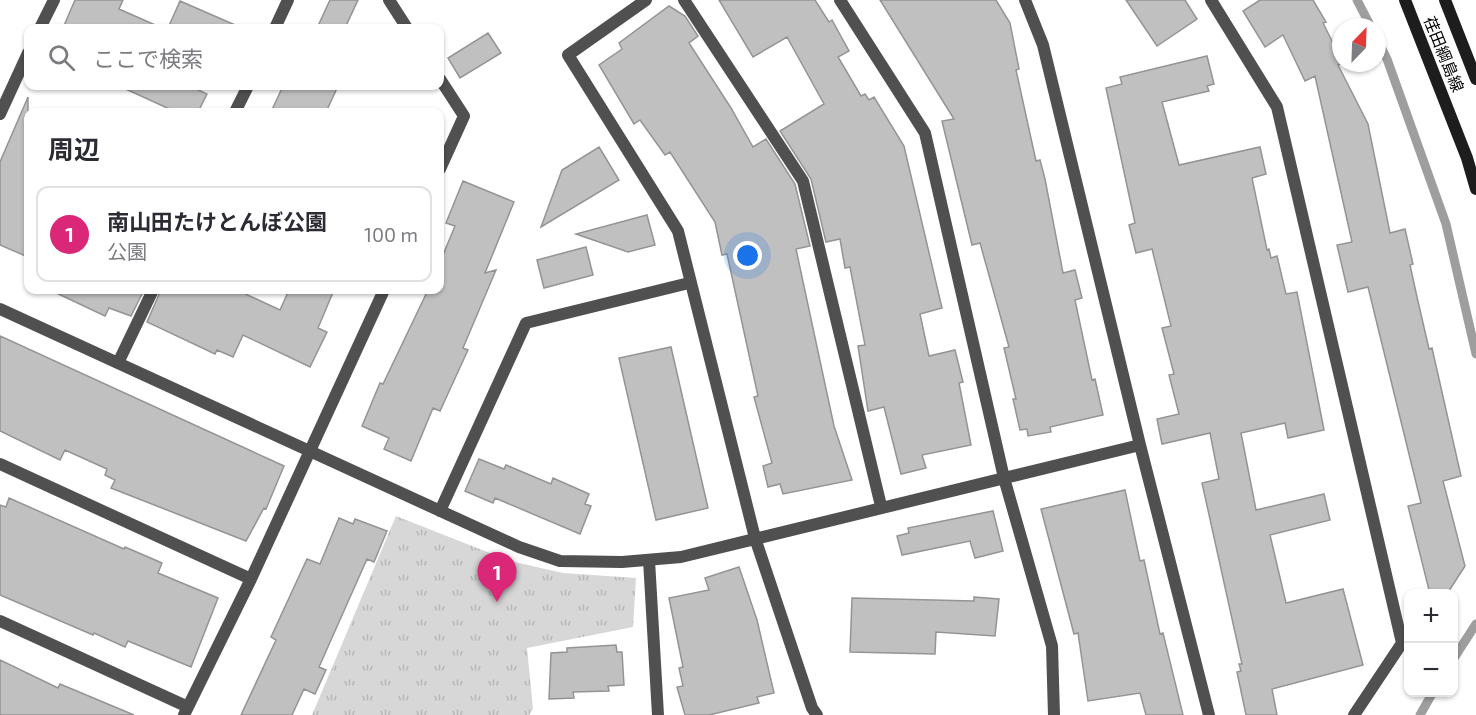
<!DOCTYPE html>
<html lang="ja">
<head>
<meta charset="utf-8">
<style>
  :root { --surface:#fff; --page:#f2f2f3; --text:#2b2b33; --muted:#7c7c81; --line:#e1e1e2; --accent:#db2777 }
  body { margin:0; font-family:"Exo 2","Noto Sans JP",sans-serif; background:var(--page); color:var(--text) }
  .controls { position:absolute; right:18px; bottom:18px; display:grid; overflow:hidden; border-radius:12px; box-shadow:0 2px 4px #0004 }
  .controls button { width:54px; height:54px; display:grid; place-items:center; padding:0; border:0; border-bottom:2px solid var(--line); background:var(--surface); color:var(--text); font:30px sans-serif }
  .compass { position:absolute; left:1332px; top:18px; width:54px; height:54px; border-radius:50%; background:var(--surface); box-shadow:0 2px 4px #0004; rotate:23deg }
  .you { position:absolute; left:748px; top:256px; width:21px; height:21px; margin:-15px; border:4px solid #fff; border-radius:50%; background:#1a73e8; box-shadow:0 0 0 9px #1a73e833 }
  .badge { display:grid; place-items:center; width:39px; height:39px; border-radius:50%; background:var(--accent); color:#fff; font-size:20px; font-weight:700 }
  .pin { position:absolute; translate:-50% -50px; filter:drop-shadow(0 2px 3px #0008) }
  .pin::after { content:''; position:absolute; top:32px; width:21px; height:18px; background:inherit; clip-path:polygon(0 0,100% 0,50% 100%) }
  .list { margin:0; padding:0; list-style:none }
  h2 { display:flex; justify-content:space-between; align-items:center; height:78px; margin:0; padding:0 24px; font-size:26px }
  h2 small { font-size:20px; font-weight:400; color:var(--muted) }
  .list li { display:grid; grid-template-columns:39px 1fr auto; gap:18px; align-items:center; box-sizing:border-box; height:96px; margin:0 12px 12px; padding:0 12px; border:2px solid var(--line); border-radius:12px }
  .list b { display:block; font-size:22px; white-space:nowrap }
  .list p { margin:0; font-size:20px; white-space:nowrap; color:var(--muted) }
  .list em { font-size:20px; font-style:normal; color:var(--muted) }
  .icon { flex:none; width:33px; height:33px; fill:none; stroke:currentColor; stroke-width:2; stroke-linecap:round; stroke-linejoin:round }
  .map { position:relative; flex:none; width:1476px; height:715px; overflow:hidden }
  .search { position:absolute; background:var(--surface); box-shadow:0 2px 4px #0004; left:24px; top:24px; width:420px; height:66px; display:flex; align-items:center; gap:15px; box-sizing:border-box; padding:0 21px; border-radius:12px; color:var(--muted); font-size:22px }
  .panel { position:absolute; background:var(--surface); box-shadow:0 2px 4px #0004; left:24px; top:108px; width:420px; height:186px; border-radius:12px }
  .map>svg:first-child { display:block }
  .park { fill:url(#park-tufts) }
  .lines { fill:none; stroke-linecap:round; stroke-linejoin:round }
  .stream { stroke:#9e9e9e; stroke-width:9 }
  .building { fill:#c0c0c0; stroke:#949494; stroke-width:1.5 }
  .minor { stroke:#505050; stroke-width:12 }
  .secondary { stroke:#1d1d1d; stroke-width:12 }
  .labels { text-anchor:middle; stroke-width:4.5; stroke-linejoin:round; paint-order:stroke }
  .street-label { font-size:16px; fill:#000; stroke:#fff }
</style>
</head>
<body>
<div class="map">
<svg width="1476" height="715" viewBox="0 0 1476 715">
  <defs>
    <pattern id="park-tufts" width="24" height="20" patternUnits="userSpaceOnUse" patternTransform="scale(1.5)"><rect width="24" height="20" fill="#d7d7d7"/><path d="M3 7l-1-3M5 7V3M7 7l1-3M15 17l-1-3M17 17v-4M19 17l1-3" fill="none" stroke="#b7b7b7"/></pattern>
  </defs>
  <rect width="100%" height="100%" fill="#fff"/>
  <path class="park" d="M396,516L510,561L563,573L636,578L633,627L527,648L533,709L529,715H312Z"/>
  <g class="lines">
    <path class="stream" d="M1357,0L1371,27
      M1377,39L1387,59L1446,224L1476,354
      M1454,658L1476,624
      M1420,715L1433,692"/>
  </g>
  <path class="building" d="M75,0H123L119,9L162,28H63Z
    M330,0H358L345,28H317Z
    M719,0H815L829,22L832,20L849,51L838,57L861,96L865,94L869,100L874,97L904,146L942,308L920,314L929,356L955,350L963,382L959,383L971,445L922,455L926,468L901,474L884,407L868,411L858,346L865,345L850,267L845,268L840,239L826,242L811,179L780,131L824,104L787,37L753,57Z
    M880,0H996L1010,23L1019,69L1016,70L1036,161L1040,160L1045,179L1063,273L1075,270L1082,298L1075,300L1092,380L1095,379L1103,415L1050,427L1051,432L1028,436L1027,429L1020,430L1013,399H1016L1004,348L1009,347L980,243L972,245L942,121L954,119Z
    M1126,0H1185L1197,19L1157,46Z
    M1260,0H1313L1326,22L1323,23L1343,63L1338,65L1368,124L1390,233L1405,229L1413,264L1410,265L1417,297L1429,349L1432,348L1461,476L1443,481L1465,566L1447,594H1430L1408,506L1421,503L1368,287L1348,292L1337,245L1352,242L1315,76L1305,81L1283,35L1265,47L1243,11Z
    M180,1L242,28H168Z
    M669,6L685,16L698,36L689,43L731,108L753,147L766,139L795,184L810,246L796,249L834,426L852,480L783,494L780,484L768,487L763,466L772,463L754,397L758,396L727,254L722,255L715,222L670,152L665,155L640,120L634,124L599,65L622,49L619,43Z
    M488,33L501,53L460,78L448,58Z
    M1207,56L1214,84L1207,86L1209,91L1162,102L1179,165L1260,147L1266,174L1252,178L1267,250L1269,249L1271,258L1277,256L1286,294L1297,292L1324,430L1288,438L1285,423L1241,433L1256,510L1324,494L1330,520L1270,535L1286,603L1343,589L1363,665L1272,689L1277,715H1246L1237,672L1241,671L1239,664H1242L1202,483L1219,479L1210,433L1162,444L1157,419L1179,414L1169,375L1174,374L1162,328L1171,326L1152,249L1136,253L1129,225L1135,223L1106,88L1122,84L1120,77Z
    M119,86H190L207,94L198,112H176Z
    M283,86H338L326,112H271Z
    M28,97V257L0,245V162Z
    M599,147L619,180L541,227L562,170Z
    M463,181L514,202L485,273L496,270L463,348L468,350L440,411L433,408L411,461L384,449L389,438L362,426L380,383L383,384L428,290H440V262L455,226L446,223Z
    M647,215L655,245L628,252L576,234Z
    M586,247L593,275L544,288L537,260Z
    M50,290H144L131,316L109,308L105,316Z
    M161,290H237L280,310L289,290H334L318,328L327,332L310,367L243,335L233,357L217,350L215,354L147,322Z
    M0,336L284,466L266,509L264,508L246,541L111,488L115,480L105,475L107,469L65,450L60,460L0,431Z
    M671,347L708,508L656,520L619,358Z
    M479,459L504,469L506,465L551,484L553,478L589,494L585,504L591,506L580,534L495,498L493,503L465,491Z
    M1125,490L1140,561L1144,560L1160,634L1163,633L1183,715H1146L1140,693L1088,701L1078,633L1074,634L1041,509Z
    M9,498L124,549L125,547L162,563L158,573L218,598L191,667L128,641L125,647L94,633L93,635L0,595V505L6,507Z
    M993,511L1003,551L975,558L970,541L902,555L897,536L909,533L908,528Z
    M339,518L353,524L355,519L387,531L374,562L367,559L319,667L326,670L315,694L304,689L292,715H241L276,640L271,637L307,559L320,564Z
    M739,567L757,620L774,693L757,697L759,703L709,715H685L677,687L683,686L679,668L683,667L669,598L709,590L705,578Z
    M974,597L999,599L995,636L936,632L935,654L850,652L852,598L974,601Z
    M616,645L617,652H622L624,685L608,686L609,691L573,692L574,698L549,699L551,653L567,652V648Z
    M0,660L58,688L60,684L134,715H0Z"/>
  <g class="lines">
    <path class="minor" d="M389,0L407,28
      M646,0L568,55L678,231L755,538L812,708L817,715
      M684,0L803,181L881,506
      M840,0L925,133L1004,478L1052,646L1054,715
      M1025,0L1043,45L1140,445L1209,715
      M1211,0L1277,107L1402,643L1354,715
      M40,28L54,0
      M275,28L288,0
      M440,79L464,116L440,169
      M235,112L248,86
      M0,114L28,53
      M0,309L519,547L560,561L622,562L681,557L1140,445
      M118,363L153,290
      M0,464L251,579
      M440,511L526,323L689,283
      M649,560L658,715
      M0,621L188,707
      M184,715L251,579L384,290"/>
    <path class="secondary" d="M1405,0L1467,158L1476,189
      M1445,0L1476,79"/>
  </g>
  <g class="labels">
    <g class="street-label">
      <text transform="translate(1444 54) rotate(68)" y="6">荏田綱島線</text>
    </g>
  </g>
</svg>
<div class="controls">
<button>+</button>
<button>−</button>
</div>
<svg class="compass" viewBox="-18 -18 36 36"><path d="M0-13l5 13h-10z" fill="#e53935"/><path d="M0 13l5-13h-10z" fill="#7c7c81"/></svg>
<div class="you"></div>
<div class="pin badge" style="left:497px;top:602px">1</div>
<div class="search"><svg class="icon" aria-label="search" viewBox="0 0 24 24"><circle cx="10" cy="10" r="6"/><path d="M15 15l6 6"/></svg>ここで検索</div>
<section class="panel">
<h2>周辺<small></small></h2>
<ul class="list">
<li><span class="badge">1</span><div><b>南山田たけとんぼ公園</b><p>公園</p></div><em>100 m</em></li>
</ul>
</section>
</div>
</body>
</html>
